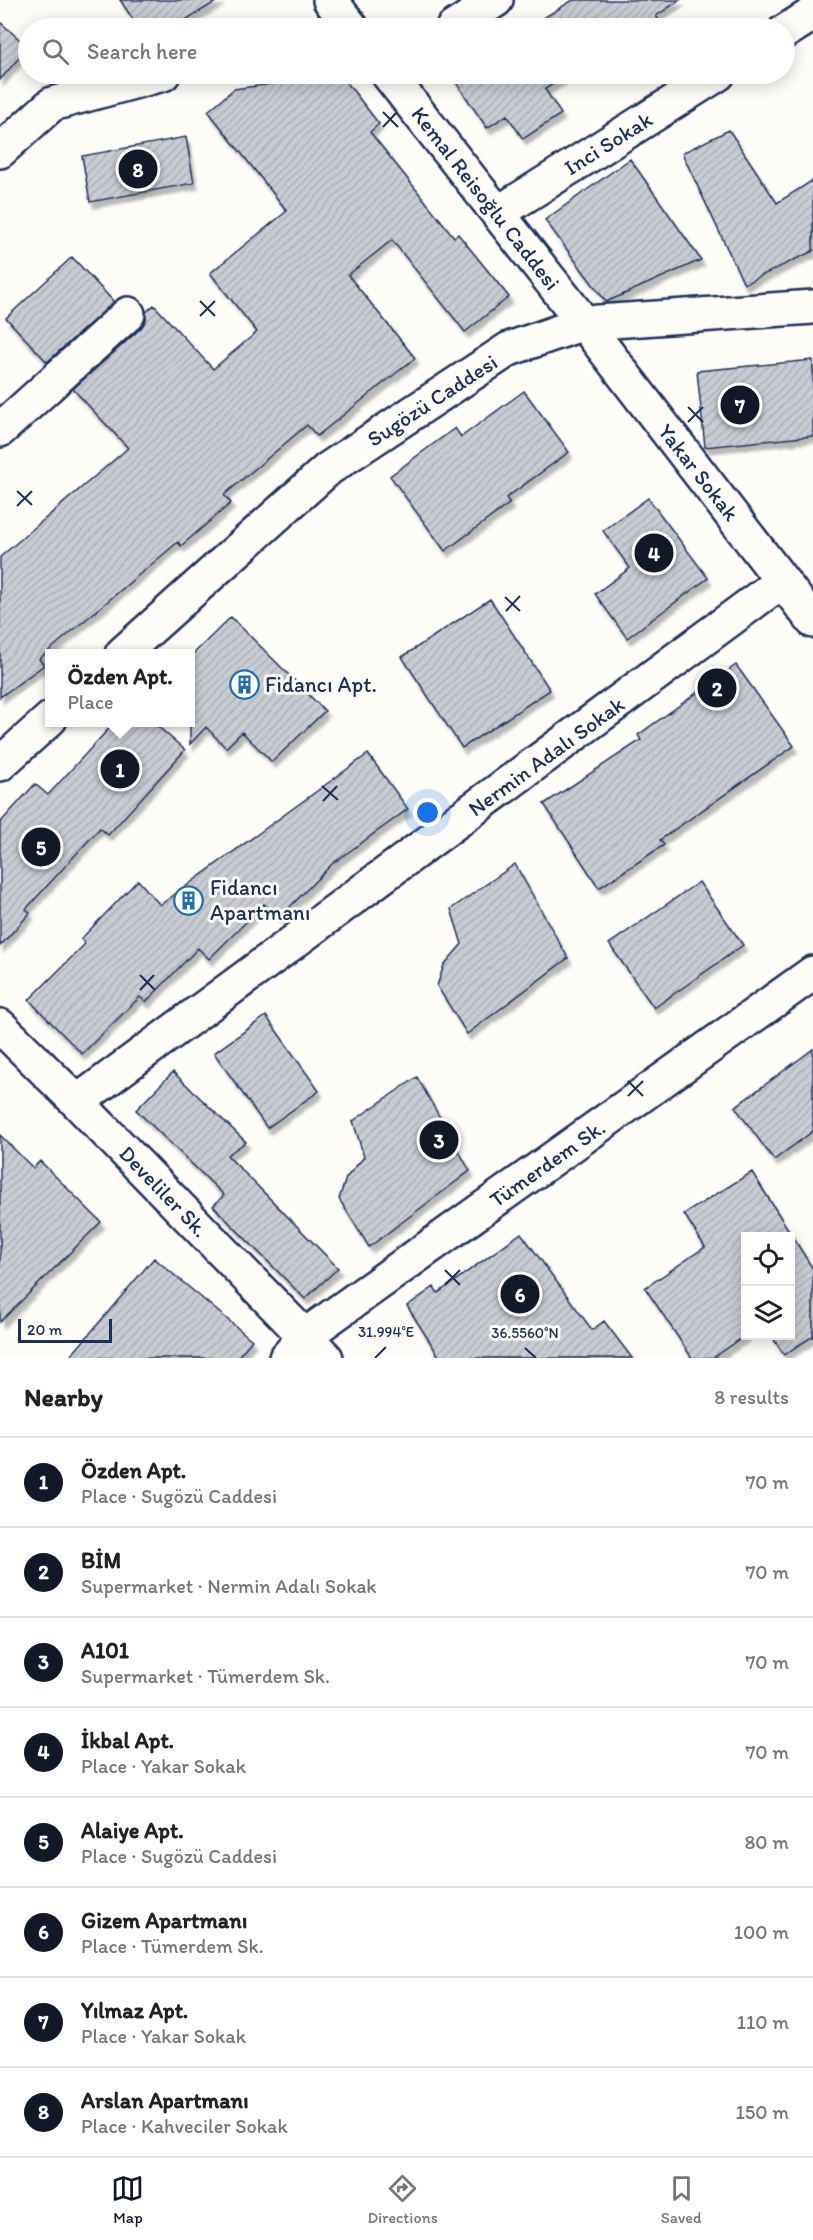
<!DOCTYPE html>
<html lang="en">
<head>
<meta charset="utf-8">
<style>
  :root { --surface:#fff; --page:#f2f2f2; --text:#222; --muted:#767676; --line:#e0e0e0; --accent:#111827 }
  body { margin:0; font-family:Itim,sans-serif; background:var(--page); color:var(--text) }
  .controls { position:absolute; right:18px; bottom:18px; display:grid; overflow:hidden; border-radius:0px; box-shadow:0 3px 15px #0003 }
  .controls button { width:54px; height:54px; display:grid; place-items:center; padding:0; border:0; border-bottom:2px solid var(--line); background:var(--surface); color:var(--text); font:30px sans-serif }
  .scale { position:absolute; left:18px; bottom:15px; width:94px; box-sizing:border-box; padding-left:6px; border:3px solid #1b2f5e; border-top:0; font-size:16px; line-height:21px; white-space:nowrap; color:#1b2f5e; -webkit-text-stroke:4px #fdfcf7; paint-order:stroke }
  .you { position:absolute; left:428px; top:813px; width:21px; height:21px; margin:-15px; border:4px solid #fff; border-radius:50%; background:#1a73e8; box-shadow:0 0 0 9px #1a73e833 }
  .badge { display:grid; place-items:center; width:39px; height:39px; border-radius:50%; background:var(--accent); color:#fff; font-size:20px; font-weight:700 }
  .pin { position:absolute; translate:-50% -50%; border:3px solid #fff; box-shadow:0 2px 6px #0006 }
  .popup { position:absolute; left:45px; top:649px; width:150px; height:78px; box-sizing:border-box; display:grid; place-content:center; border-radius:0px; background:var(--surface); filter:drop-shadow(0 2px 4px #0005); font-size:20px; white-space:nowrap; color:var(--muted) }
  .popup b { font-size:22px; color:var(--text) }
  .popup::after { content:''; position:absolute; left:50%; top:100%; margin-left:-12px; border:12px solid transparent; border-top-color:var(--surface) }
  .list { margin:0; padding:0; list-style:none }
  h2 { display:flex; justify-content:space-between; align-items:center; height:78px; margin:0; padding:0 24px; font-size:26px }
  h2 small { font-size:20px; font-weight:400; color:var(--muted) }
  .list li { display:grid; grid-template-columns:39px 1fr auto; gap:18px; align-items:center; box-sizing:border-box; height:90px; padding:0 24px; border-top:2px solid var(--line) }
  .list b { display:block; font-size:22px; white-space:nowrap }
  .list p { margin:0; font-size:20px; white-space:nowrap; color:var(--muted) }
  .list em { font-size:20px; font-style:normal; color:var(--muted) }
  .icon { flex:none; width:33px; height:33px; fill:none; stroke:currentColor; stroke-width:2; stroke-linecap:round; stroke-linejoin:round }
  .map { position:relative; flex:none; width:813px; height:1358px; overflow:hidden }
  .search { position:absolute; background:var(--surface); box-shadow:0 3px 15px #0003; left:18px; right:18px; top:18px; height:66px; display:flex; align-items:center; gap:15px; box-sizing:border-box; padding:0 21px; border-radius:33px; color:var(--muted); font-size:22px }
  .sheet { height:798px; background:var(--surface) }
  nav { display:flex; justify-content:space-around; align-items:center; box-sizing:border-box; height:84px; border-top:2px solid var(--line); background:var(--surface); font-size:16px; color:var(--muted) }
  nav a { display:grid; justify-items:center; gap:3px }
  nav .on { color:var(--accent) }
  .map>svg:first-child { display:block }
  .building { fill:url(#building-hatch); stroke:#1b2f5e; stroke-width:1.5; filter:url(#shadow) }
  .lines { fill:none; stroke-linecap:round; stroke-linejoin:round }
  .minor-casing { stroke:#1b2f5e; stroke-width:38 }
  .minor { stroke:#fdfcf7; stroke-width:33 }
  .ticks { fill:none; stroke:#1b2f5e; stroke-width:2 }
  .labels { text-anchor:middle; stroke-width:6; stroke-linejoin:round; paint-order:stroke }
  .street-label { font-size:22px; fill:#1b2f5e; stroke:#fdfcf7 }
  .poi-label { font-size:22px; fill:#1b2f5e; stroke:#fdfcf7; text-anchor:start }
  .ticks-label { font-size:15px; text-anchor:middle; fill:#1b2f5e; stroke:#fdfcf7; stroke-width:6; stroke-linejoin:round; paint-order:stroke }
</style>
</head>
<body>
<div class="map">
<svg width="813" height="1358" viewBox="0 0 813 1358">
  <defs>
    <pattern id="building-hatch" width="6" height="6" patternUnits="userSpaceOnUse" patternTransform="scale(1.5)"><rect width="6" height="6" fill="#c9ccd3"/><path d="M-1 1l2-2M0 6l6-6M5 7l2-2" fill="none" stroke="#acb0b8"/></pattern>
    <filter id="shadow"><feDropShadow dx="3.5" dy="6" stdDeviation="1.5" flood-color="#0004"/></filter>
  </defs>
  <rect width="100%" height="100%" fill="#fdfcf7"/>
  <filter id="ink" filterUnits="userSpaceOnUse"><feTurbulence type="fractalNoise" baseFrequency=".0167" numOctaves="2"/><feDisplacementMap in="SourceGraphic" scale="12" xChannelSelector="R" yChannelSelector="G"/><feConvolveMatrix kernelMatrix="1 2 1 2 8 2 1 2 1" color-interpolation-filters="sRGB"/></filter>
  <g filter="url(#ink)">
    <path class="building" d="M120,0H219L172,28L138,27Z
      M573,0H680L656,16L664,28H527Z
      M0,22L28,47L0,80Z
      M460,74H569L545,89L561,114L523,139L507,115L487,128L453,78Z
      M341,75L379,124L370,132L454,237L458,234L509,297L465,332L392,240L348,275L415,358L317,436L307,425L224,495L231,503L181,546L178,542L39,659L44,665L0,697V557L128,448L73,389L141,328L146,320V312L154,305L213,369L257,332L210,273L287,211L208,111L234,89Z
      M729,130L777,203L813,180V251L744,284L682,153Z
      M186,137L194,183L90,202L82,156Z
      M630,159L701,260L606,302L545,220Z
      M72,257L114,302L47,362L6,318Z
      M813,360V436L705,447L697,371Z
      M524,391L569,452L506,498L510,503L445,551L390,476L455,428L461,437Z
      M648,498L708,578L627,638L595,594L630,568L603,531Z
      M490,599L550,690L462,748L402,657Z
      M231,617L325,711L272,762L242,732L226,748L206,727L190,744V657Z
      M736,665L794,746L660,840L664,845L599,888L544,804L641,740L638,735Z
      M114,723H154L185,750L108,835L100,828L26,909L30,913L0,946V823L35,784L48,795Z
      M368,754L408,809L332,864L279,918L264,904L209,959L198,948L146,1002L140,997L82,1054L29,1000L85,944L81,939L138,880L160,905Z
      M515,864L568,958L467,1034L437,986L444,965L462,944L451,909Z
      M699,882L743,945L654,1008L609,944Z
      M266,1016L319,1091L267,1128L214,1053Z
      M813,1049V1131L774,1160L735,1107Z
      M173,1072L246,1142L227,1155L338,1268L305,1299L213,1206L224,1195L136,1110Z
      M417,1077L470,1171L369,1247L339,1199L346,1178L364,1157L353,1121Z
      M0,1135L33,1168L40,1161L101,1222L0,1322Z
      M752,1172L813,1269V1336L784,1355L771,1335H790V1236H746V1335L713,1358H692L645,1288L705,1247L684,1214Z
      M521,1233L592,1330L604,1321L632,1358H440L407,1306L434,1287L438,1293Z
      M154,1258L252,1340L237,1358H69Z"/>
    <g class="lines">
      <defs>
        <path id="minor" d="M330,0L352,28
          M453,28L496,0
          M784,32L813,14
          M388,74L584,323L813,621
          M0,151L52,104L163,74
          M498,213L718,74
          M0,430L128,314
          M122,654L328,469L509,349L584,323L813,307
          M0,764L50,719
          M0,1026L77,1102L326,1358
          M77,1102L782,581
          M286,1358L306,1335L813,973"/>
      </defs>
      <use href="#minor" class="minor-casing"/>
      <use href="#minor" class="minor"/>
    </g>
  </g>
  <path class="ticks" d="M383,112L398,127M383,127L397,112M200,301L215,316M200,316L215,301M688,407L703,422M688,422L703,407M17,491L32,505M17,506L32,491M505,597L520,611M506,611L520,596M322,786L338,800M323,801L337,786M140,975L155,990M140,990L154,975M628,1081L643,1096M628,1096L643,1081M445,1270L460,1285M445,1285L460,1270M525,1348L536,1358M375,1358L386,1347"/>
  <defs>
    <symbol id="building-ring" viewBox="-11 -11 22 22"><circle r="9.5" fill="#fdfcf7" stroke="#1f6fb2" stroke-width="1.5"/><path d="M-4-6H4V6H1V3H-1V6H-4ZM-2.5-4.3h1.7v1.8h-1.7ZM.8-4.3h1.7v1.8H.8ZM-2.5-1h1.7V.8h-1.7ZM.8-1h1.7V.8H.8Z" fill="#1f6fb2"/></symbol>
  </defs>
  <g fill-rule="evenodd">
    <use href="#building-ring" x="228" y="668" width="33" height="33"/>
    <use href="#building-ring" x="172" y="884" width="33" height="33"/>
  </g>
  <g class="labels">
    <g class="street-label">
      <text transform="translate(608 143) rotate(-32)" y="8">Inci Sokak</text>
      <text transform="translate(486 198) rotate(52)" y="8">Kemal Reisoğlu Caddesi</text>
      <text transform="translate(432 400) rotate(-33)" y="8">Sugözü Caddesi</text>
      <text transform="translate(699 472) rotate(52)" y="8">Yakar Sokak</text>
      <text transform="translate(546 756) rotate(-36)" y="8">Nermin Adalı Sokak</text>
      <text transform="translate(547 1163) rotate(-35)" y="8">Tümerdem Sk.</text>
      <text transform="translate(164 1191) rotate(46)" y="8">Develiler Sk.</text>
    </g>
    <g class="poi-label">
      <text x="265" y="692">Fidancı Apt.</text>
      <text x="210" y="895">Fidancı<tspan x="210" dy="25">Apartmanı</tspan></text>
    </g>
  </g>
  <g class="ticks-label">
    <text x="386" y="1337">31.994°E</text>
    <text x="525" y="1338">36.5560°N</text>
  </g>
</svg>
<div class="controls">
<button><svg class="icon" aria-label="locate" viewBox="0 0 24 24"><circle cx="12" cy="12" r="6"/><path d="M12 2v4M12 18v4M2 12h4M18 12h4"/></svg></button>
<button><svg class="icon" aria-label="layers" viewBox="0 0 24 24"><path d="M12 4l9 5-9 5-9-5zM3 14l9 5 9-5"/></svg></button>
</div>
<div class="scale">20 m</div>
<div class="you"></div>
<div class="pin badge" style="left:120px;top:769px">1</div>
<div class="popup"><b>Özden Apt.</b>Place</div>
<div class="pin badge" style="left:717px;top:688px">2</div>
<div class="pin badge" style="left:439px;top:1140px">3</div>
<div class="pin badge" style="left:654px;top:553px">4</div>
<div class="pin badge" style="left:41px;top:847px">5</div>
<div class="pin badge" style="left:520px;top:1294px">6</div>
<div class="pin badge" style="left:740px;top:405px">7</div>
<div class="pin badge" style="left:138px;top:169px">8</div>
<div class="search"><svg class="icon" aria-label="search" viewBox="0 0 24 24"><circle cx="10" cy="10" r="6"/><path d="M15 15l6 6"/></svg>Search here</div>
</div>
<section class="sheet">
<h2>Nearby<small>8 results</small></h2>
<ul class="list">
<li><span class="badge">1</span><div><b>Özden Apt.</b><p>Place · Sugözü Caddesi</p></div><em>70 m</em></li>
<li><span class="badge">2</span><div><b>BİM</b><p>Supermarket · Nermin Adalı Sokak</p></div><em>70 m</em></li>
<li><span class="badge">3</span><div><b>A101</b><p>Supermarket · Tümerdem Sk.</p></div><em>70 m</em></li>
<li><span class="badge">4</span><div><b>İkbal Apt.</b><p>Place · Yakar Sokak</p></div><em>70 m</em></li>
<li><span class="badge">5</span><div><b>Alaiye Apt.</b><p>Place · Sugözü Caddesi</p></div><em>80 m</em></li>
<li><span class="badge">6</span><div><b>Gizem Apartmanı</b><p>Place · Tümerdem Sk.</p></div><em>100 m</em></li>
<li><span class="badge">7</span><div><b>Yılmaz Apt.</b><p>Place · Yakar Sokak</p></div><em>110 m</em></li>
<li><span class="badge">8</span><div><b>Arslan Apartmanı</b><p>Place · Kahveciler Sokak</p></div><em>150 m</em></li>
</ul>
</section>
<nav>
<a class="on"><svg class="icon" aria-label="map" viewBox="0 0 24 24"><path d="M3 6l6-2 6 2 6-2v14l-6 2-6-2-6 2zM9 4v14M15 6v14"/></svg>Map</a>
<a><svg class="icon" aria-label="directions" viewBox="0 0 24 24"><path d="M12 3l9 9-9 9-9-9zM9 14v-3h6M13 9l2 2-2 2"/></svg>Directions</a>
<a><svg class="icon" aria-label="saved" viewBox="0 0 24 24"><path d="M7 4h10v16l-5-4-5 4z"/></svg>Saved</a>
</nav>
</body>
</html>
